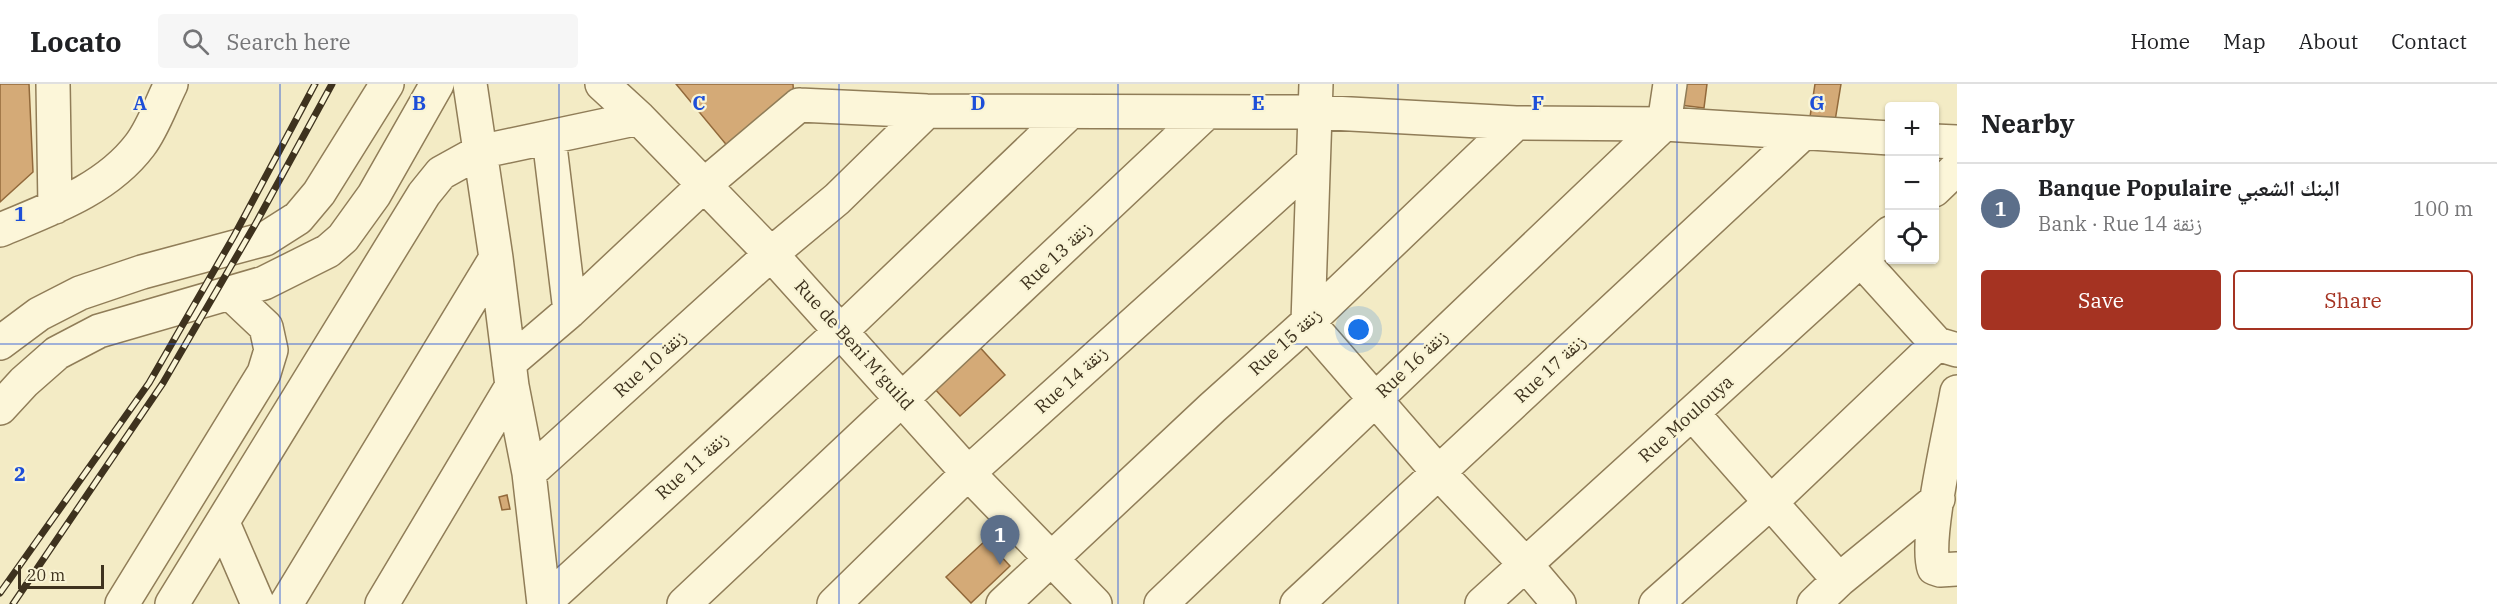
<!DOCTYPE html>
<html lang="en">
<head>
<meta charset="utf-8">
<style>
  :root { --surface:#fff; --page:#f6f6f6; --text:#202124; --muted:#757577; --line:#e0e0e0; --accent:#a53322 }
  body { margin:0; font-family:"IBM Plex Serif","Noto Naskh Arabic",serif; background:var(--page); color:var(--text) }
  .controls { position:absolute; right:18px; top:18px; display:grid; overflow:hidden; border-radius:6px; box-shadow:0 2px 4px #0004 }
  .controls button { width:54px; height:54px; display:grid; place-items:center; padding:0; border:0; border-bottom:2px solid var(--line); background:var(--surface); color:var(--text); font:30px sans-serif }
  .scale { position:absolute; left:18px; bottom:15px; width:86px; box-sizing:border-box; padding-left:6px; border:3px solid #3e321e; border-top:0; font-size:16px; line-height:21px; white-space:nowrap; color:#3e321e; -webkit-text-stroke:4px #f9f4d5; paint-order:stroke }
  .you { position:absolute; left:1359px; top:246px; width:21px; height:21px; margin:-15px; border:4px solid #fff; border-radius:50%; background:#1a73e8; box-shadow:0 0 0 9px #1a73e833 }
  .badge { display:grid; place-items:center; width:39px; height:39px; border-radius:50%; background:var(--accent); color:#fff; font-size:20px; font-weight:700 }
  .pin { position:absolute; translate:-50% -50px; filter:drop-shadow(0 2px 3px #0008) }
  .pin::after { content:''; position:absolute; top:32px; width:21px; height:18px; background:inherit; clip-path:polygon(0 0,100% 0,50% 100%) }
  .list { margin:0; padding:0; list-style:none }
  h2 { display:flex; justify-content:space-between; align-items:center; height:78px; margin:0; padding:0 24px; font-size:26px }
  h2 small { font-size:20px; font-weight:400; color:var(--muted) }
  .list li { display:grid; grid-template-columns:39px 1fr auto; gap:18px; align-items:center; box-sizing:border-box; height:90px; padding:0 24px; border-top:2px solid var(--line) }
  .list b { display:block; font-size:22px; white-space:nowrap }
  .list p { margin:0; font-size:20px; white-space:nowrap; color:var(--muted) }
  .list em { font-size:20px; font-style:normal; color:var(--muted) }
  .actions { display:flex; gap:12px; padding:18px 24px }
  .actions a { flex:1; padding:14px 0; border:2px solid var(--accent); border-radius:6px; text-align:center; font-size:21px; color:var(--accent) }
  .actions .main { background:var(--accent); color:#fff }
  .icon { flex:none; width:33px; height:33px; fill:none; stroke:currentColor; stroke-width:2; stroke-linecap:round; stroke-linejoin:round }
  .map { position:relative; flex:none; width:1957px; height:520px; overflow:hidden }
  header { display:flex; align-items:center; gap:36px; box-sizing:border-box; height:84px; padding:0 30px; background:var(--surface); border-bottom:2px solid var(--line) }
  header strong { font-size:28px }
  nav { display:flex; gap:33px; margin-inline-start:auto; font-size:21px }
  .search { width:420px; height:54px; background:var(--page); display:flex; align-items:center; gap:15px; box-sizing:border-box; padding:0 21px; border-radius:6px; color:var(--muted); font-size:22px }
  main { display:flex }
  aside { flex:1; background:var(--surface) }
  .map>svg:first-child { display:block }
  .building { fill:#d4aa77; stroke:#92693b; stroke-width:1.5 }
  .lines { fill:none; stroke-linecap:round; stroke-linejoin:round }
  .minor-casing { stroke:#907d58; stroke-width:36 }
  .minor { stroke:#fcf6d9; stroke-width:33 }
  .rail-casing { stroke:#3e321e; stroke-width:7 }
  .rail { stroke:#f9f4d5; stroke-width:4.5; stroke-dasharray:14; stroke-linecap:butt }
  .grid { fill:none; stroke:#1d4ed8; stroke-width:1.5; stroke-opacity:0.55 }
  .labels { text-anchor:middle; stroke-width:4.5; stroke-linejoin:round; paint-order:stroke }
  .street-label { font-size:18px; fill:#3e321e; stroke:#f9f4d5 }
  .grid-label { font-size:20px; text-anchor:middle; font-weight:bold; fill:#1d4ed8; stroke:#f9f4d5; stroke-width:4.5; stroke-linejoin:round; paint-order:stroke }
</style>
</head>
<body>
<header>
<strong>Locato</strong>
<div class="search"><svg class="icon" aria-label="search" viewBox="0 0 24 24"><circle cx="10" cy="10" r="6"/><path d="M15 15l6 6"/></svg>Search here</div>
<nav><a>Home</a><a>Map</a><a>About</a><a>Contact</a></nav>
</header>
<main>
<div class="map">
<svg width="1957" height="520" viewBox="0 0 1957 520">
  <rect width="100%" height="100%" fill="#f3ebc5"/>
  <path class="building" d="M0,0H29L33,88L0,118Z
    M676,0H793L794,16L734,70Z
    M1683,0H1707L1704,24L1680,21Z
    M1815,0H1841L1835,37L1810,33Z
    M976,259L1005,291L960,332L931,301Z
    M507,411L510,425L502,426L499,413Z
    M986,456L1010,482L971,519L946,493Z"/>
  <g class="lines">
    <defs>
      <path id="minor" d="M53,0L55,123
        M470,0L496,174L512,302L529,389L544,520
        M602,0L639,34L771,170L968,389L1095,520
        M1316,0L1308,238L1439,389L1526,481L1559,520
        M799,21L927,27L1314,28L1516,39L1664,40L1890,54
        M1664,40L1670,0
        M549,54L570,227
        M1934,57L1957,58
        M1934,106L1957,84
        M0,146C50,125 106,106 140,61C153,44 161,20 171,0
        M1861,176L1937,260
        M0,259L39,230L80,209L142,188L265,155L298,134L319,109L387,0
        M509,279L570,227L703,102L799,21
        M1957,308C1951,344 1924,455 1934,484L1940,486L1957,485
        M0,324L24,298L57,269L99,247L264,199L328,167L343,154L374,111L437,0
        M1692,329L1839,496
        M529,389L771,170L837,115L927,27
        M223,439L258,520
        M544,519L841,247L1070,28
        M122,520L264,289L271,266L266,243L230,209
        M172,520L424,110L441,89L479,68L639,34
        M286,520L496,174
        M382,520L512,302
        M684,520L1207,28
        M834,520L968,389L1313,78
        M1003,520L1212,324L1308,238L1516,39
        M1161,520L1664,40
        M1297,520L1802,50
        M1482,520L1890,149
        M1656,520L1771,418L1937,260L1957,266
        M1814,520L1839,496L1938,415"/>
    </defs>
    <use href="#minor" class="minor-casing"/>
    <use href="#minor" class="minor"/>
    <defs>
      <path id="rail" d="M0,509L149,299L234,152L315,0
        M13,520L163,299L256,139L332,0"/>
    </defs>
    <use href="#rail" class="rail-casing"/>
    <use href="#rail" class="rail"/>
  </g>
  <path class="grid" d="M280,0V520M559,0V520M839,0V520M1118,0V520M1398,0V520M1677,0V520M0,260H1957"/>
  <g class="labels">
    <g class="street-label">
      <text transform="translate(1056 172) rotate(-43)" y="6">Rue 13 زنقة</text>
      <text transform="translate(1285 258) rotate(-42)" y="6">Rue 15 زنقة</text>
      <text transform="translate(854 261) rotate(48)" y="6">Rue de Beni M'guild</text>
      <text transform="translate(650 280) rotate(-42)" y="6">Rue 10 زنقة</text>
      <text transform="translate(1412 280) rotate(-43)" y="6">Rue 16 زنقة</text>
      <text transform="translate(1550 285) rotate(-43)" y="6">Rue 17 زنقة</text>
      <text transform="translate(1071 296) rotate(-42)" y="6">Rue 14 زنقة</text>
      <text transform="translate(1686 335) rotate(-42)" y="6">Rue Moulouya</text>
      <text transform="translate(692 382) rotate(-42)" y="6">Rue 11 زنقة</text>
    </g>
  </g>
  <g class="grid-label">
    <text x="140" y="26">A</text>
    <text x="419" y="26">B</text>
    <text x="699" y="26">C</text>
    <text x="978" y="26">D</text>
    <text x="1258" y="26">E</text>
    <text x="1538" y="26">F</text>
    <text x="1817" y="26">G</text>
    <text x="20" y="137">1</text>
    <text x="20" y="397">2</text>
  </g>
</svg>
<div class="controls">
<button>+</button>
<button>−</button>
<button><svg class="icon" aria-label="locate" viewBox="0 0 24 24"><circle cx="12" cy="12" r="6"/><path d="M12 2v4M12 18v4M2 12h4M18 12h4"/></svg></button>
</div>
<div class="scale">20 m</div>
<div class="you"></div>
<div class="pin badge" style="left:1000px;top:481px;background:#5c6f8a">1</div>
</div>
<aside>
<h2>Nearby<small></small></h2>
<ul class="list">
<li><span class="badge" style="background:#5c6f8a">1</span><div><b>Banque Populaire البنك الشعبي</b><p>Bank · Rue 14 زنقة</p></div><em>100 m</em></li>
</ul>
<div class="actions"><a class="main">Save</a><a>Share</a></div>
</aside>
</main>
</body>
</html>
